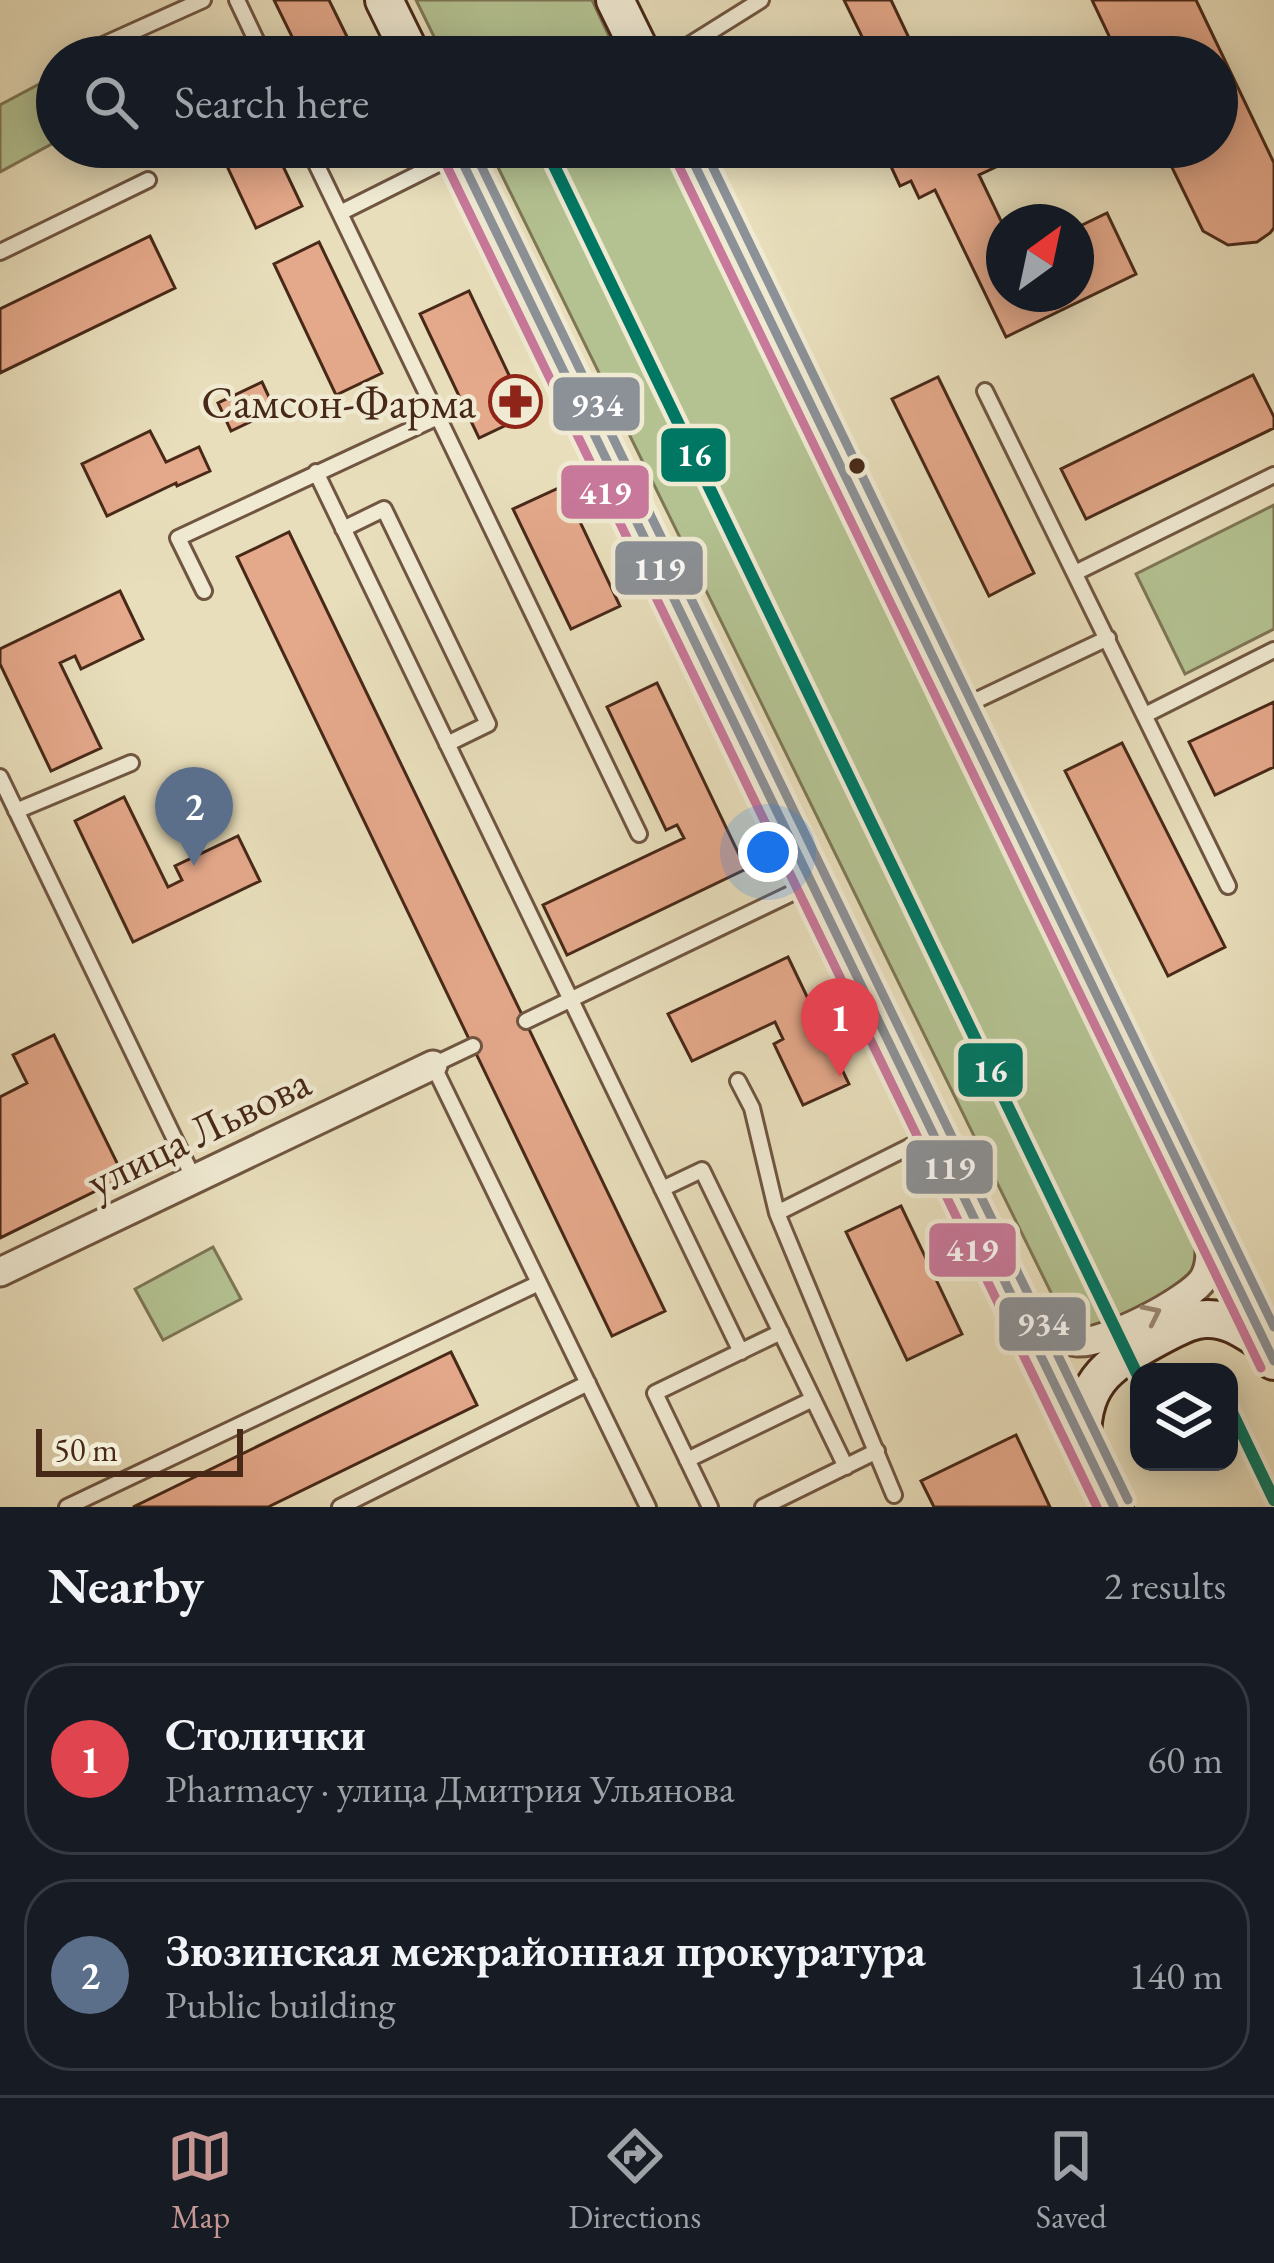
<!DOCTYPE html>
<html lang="en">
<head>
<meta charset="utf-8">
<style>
  :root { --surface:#171b24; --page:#242831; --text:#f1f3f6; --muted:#9ea1a6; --line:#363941; --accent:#c59692 }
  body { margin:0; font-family:"EB Garamond",serif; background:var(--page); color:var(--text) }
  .controls { position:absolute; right:36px; bottom:36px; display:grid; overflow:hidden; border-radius:24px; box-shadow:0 6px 30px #0003 }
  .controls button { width:108px; height:108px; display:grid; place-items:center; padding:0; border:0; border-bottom:3px solid var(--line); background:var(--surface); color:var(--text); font:60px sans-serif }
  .compass { position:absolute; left:986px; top:204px; width:108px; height:108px; border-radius:50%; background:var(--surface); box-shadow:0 6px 30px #0003; rotate:33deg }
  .scale { position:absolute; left:36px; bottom:30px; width:207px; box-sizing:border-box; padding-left:12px; border:6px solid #482918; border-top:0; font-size:33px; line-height:42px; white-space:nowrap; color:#482918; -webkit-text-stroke:9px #f0ead3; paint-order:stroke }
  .you { position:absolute; left:768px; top:852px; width:42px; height:42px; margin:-30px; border:9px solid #fff; border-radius:50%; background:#1a73e8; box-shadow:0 0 0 18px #1a73e833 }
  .badge { display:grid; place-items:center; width:78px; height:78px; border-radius:50%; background:var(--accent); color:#fff; font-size:39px; font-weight:700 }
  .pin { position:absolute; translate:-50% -99px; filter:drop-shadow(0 3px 6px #0008) }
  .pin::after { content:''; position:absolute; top:63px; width:42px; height:36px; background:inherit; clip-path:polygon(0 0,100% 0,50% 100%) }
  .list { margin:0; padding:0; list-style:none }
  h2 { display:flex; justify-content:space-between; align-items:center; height:156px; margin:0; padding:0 48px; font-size:51px }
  h2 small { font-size:39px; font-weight:400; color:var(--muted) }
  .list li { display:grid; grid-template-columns:78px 1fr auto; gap:36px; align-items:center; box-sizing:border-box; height:192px; margin:0 24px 24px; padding:0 24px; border:3px solid var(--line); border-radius:48px }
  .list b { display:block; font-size:45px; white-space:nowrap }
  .list p { margin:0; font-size:39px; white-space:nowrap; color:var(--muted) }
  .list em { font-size:39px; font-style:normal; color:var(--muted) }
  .icon { flex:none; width:66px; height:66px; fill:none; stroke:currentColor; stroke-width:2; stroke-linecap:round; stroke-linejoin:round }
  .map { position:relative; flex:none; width:1274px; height:1507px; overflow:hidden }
  .search { position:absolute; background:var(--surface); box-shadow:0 6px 30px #0003; left:36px; right:36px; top:36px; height:132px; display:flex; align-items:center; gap:30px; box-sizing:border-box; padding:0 42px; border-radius:66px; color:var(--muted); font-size:45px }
  .sheet { height:588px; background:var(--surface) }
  nav { display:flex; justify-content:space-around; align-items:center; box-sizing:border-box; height:168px; border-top:3px solid var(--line); background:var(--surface); font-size:33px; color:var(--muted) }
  nav a { display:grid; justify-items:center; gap:6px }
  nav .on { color:var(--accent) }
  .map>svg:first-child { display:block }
  .green { fill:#b4c292; stroke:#7e7655; stroke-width:3 }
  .building { fill:#e4a88a; stroke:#482918; stroke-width:3 }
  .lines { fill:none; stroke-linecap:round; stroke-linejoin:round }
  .service-casing { stroke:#705641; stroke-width:20 }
  .minor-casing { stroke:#705641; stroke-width:33 }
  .secondary-casing { stroke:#482918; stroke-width:42 }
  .service { stroke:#f0ead3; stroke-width:14 }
  .minor { stroke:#f0ead3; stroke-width:27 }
  .secondary { stroke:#f0ead3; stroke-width:36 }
  .bus-1-casing { stroke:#f0ead3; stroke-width:18 }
  .bus-2-casing { stroke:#f0ead3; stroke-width:18 }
  .bus-3-casing { stroke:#f0ead3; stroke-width:18 }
  .bus-1 { stroke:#8b9197; stroke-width:9 }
  .bus-2 { stroke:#c8789a; stroke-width:9 }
  .bus-3 { stroke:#8b9197; stroke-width:9 }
  .metro-1-casing { stroke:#f0ead3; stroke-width:21 }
  .metro-1 { stroke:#007763; stroke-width:12 }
  .oneway { stroke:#9c8a76 }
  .bus-dot { fill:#482918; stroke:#f0ead3; stroke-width:4.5 }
  .labels { text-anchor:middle; stroke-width:9; stroke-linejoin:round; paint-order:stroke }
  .poi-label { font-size:45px; fill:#482918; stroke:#f0ead3; text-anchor:end }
  .street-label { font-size:45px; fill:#482918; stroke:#f0ead3 }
  .line-badge { stroke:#f0ead3; stroke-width:4.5 }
  .badge-label { font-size:33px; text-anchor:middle; font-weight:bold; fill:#fff }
</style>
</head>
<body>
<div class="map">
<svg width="1274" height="1507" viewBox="0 0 1274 1507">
  <rect width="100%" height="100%" fill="#e8debb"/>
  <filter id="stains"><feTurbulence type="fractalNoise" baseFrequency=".00167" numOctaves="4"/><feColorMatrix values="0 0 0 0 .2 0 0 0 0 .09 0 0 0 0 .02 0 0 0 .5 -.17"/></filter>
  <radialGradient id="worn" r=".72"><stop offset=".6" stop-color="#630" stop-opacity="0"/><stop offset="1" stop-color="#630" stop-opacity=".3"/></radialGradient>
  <path class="green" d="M416,0H592L619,57H444Z
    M45,81L57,103V141L0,172V105Z
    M488,147H663L1192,1233L1200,1252L1189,1285L1090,1333L1075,1327L1062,1315Z
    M1274,505V629L1185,674L1136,574Z
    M213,1247L241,1299L163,1340L135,1289Z"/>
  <path class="building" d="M274,0H329L357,57H302Z
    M844,0H891L918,57H872Z
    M1092,0H1196L1274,163V228L1270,233L1257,242L1228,245L1203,231L1162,147H1217V57H1119Z
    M218,147H274L302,206L256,228Z
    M882,147H1008L1013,159L979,175L1004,227V294H1076V228L1107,213L1136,274L1006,337L935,190L919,198L911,181L900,186Z
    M150,236L175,288L0,373V309Z
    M319,242L382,373L336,395L274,264Z
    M469,291L528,415L479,438L420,314Z
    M1253,375L1274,417V428L1086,519L1061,469Z
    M938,377L1034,573L989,596L892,399Z
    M262,382L275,410L231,431L218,403Z
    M150,431L166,462L199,447L210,471L177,486L176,483L107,516L82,464Z
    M563,486L620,606L571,629L513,509Z
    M289,532L665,1311L612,1336L237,557Z
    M120,591L143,639L81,669L75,656L60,663L101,748L51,771L0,664V649Z
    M657,683L746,869L567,955L543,905L684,838L677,825L666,830L607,707Z
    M1274,702V767L1215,795L1189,742Z
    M1122,743L1225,947L1168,976L1065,771Z
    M124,797L168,887L182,880L175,866L238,836L260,881L133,942L75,821Z
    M788,957L849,1084L803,1105L774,1044L783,1039L775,1022L692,1061L668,1014Z
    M54,1035L124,1177L0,1238V1097L27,1083L13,1055Z
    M901,1206L962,1334L907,1360L846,1232Z
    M451,1352L477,1405L268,1507H133Z
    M1016,1435L1050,1507H934L921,1481Z"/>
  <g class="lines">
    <defs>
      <path id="service" d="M237,0L264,57
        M103,45L203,0
        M670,57L761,0
        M308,147L639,834
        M340,213L454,156
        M0,252L148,180
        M985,391L1228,886
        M316,472L741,1352
        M343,529L384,509L488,724L447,744
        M1075,573L1274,475
        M204,591L178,538L438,417
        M958,709L1108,638
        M1145,715L1274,650
        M0,777L194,1179
        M16,811L131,763
        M526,1021L811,884
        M473,1046L433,1065L648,1507
        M738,1081L752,1108L777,1213L894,1495
        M662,1189L702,1170L846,1467
        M777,1213L933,1135
        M687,1460L813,1399
        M67,1507L539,1283
        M340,1507L588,1383
        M710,1507L655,1393L781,1332
        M763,1507L877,1451"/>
      <path id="minor" d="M0,1272L433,1065
        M1021,1305C1037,1320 1055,1339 1077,1342C1103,1345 1191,1300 1204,1278C1212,1264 1210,1248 1209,1232"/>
      <path id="secondary" d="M384,0L412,57
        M615,0L643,57
        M455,147C673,601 896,1053 1114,1507
        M686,147L1274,1361
        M1082,1440C1082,1378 1112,1362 1162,1335C1176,1328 1190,1319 1206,1319C1230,1318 1247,1332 1266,1344"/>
    </defs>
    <use href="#service" class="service-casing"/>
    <use href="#minor" class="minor-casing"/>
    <use href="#secondary" class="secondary-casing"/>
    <use href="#service" class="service"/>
    <use href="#minor" class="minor"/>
    <use href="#secondary" class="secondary"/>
    <defs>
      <path id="bus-1" d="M455,147L1114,1507
        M686,147L1274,1361"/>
      <path id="bus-2" d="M441,154L1097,1507
        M673,154L1261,1368"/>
      <path id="bus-3" d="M472,147L1128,1500
        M703,147L1274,1327"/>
    </defs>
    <use href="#bus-1" class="bus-1-casing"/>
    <use href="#bus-2" class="bus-2-casing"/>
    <use href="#bus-3" class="bus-3-casing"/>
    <use href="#bus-1" class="bus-1"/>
    <use href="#bus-2" class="bus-2"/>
    <use href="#bus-3" class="bus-3"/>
    <defs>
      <path id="metro-1" d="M545,147L1139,1378
        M1229,1406L1274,1500"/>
    </defs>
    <use href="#metro-1" class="metro-1-casing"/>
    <use href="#metro-1" class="metro-1"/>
  </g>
  <defs><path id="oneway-chevron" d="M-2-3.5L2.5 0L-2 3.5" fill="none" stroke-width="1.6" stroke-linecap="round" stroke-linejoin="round" transform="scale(3)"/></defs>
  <use class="oneway" href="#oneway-chevron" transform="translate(1152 1314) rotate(-26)"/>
  <defs>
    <symbol id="pharmacy-ring" viewBox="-11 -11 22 22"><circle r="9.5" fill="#f0ead3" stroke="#8f2418" stroke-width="1.5"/><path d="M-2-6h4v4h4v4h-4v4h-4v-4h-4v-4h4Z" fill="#8f2418"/></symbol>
  </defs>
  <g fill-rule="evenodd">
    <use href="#pharmacy-ring" x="486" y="372" width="59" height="59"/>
  </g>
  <circle class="bus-dot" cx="857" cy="466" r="10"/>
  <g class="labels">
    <g class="poi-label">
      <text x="476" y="418">Самсон-Фарма</text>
    </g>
    <g class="street-label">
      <text transform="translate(198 1131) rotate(-26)" y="16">улица Львова</text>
    </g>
  </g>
  <g class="line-badge">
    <rect x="551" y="375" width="91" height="58" rx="12" fill="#8b9197"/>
    <rect x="659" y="426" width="69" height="58" rx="12" fill="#007763"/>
    <rect x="559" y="463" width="92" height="58" rx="12" fill="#c8789a"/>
    <rect x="613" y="539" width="92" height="58" rx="12" fill="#8b9197"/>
    <rect x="956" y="1041" width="69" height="58" rx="12" fill="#007763"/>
    <rect x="904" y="1138" width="91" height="58" rx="12" fill="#8b9197"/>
    <rect x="927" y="1221" width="91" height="58" rx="12" fill="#c8789a"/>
    <rect x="997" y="1295" width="91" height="58" rx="12" fill="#8b9197"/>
  </g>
  <g class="badge-label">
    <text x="597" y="416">934</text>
    <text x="694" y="466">16</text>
    <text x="605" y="504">419</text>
    <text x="659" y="580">119</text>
    <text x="990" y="1082">16</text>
    <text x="949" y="1179">119</text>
    <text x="972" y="1261">419</text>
    <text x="1043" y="1335">934</text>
  </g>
  <rect width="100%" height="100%" filter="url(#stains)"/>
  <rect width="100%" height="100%" fill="url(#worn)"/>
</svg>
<div class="controls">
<button><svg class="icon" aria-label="layers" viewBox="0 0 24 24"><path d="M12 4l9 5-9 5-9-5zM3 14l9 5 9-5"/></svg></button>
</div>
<svg class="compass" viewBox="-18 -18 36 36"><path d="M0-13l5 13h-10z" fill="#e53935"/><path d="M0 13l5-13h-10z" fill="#9ea1a6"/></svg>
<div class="scale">50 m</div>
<div class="you"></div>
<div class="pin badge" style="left:840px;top:1077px;background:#e0444e">1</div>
<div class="pin badge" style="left:194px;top:866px;background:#5c6f8a">2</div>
<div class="search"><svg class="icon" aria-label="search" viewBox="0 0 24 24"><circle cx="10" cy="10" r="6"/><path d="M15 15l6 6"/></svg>Search here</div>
</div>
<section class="sheet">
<h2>Nearby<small>2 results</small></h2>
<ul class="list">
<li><span class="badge" style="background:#e0444e">1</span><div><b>Столички</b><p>Pharmacy · улица Дмитрия Ульянова</p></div><em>60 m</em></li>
<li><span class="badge" style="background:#5c6f8a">2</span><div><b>Зюзинская межрайонная прокуратура</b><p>Public building</p></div><em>140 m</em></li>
</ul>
</section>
<nav>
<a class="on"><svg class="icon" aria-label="map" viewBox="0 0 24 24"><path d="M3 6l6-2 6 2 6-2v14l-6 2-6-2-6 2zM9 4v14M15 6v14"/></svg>Map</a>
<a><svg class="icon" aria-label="directions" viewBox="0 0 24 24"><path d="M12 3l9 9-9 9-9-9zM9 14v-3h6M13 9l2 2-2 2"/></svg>Directions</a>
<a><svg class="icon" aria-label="saved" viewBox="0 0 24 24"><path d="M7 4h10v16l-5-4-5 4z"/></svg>Saved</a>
</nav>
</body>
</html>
